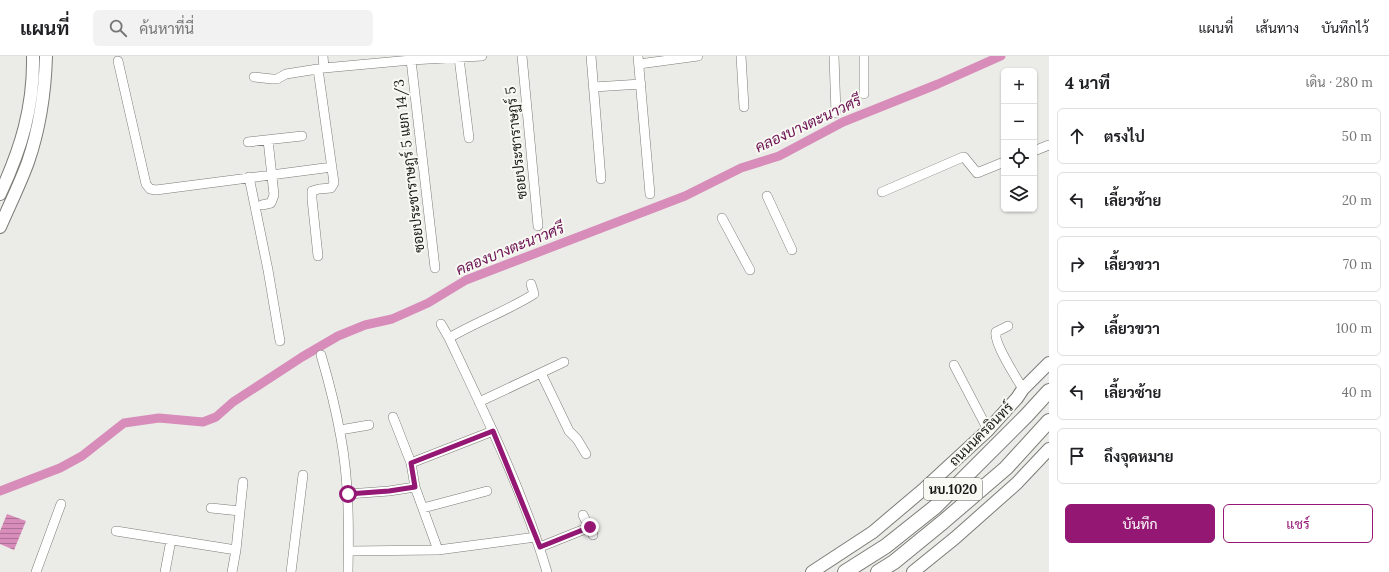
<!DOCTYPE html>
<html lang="th">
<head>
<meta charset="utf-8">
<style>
  :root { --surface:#fff; --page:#f2f2f2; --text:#202124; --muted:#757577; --line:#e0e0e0; --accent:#941873 }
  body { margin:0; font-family:Lora,Sarabun,serif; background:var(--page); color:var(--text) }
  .controls { position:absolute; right:12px; top:12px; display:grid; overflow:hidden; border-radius:6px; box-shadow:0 1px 3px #0004 }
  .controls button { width:36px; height:36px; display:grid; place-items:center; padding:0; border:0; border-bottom:1px solid var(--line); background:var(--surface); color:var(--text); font:20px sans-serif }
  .stop { position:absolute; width:12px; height:12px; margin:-9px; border:3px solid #941873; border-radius:50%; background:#fff }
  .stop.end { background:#941873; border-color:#fff; box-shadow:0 1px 4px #0008 }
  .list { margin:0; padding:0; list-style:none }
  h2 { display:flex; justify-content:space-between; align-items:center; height:52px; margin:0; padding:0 16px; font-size:17px }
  h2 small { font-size:13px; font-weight:400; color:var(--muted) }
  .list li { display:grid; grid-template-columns:26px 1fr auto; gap:12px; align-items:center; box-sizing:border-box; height:56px; margin:0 8px 8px; padding:0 8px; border:1px solid var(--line); border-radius:6px }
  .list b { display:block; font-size:15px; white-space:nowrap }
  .list em { font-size:13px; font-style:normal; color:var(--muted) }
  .actions { display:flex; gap:8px; padding:12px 16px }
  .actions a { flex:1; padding:9px 0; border:1px solid var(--accent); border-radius:6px; text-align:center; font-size:14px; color:var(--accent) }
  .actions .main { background:var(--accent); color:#fff }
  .icon { flex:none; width:22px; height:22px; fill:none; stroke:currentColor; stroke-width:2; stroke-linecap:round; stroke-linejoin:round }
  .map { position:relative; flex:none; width:1049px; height:516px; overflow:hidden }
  header { display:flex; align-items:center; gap:24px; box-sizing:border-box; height:56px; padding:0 20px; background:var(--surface); border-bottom:1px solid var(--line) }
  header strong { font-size:19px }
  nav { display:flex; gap:22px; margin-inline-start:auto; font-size:14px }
  .search { width:280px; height:36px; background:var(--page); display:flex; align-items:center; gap:10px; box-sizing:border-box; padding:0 14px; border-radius:6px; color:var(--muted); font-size:15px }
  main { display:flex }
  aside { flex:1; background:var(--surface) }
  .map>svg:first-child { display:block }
  .water { fill:url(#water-rules) }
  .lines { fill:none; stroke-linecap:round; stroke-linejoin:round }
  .canal { stroke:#d78cba; stroke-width:9 }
  .minor-casing { stroke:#7b7c77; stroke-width:10 }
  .secondary-casing { stroke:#7b7c77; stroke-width:14 }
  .primary-casing { stroke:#7b7c77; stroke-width:16 }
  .minor { stroke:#fff; stroke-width:9 }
  .secondary { stroke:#fff; stroke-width:12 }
  .primary { stroke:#fff; stroke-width:14 }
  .route { stroke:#941873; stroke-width:5 }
  .labels { text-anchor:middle; stroke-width:4; stroke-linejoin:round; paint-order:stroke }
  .shield { fill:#f9f9f4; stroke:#5c5c59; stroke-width:1 }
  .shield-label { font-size:13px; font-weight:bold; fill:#181816 }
  .street-label { font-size:14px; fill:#181816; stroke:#f9f9f4 }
  .water-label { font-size:15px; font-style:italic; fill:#6b1252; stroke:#f9f9f4 }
</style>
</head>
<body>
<header>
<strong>แผนที่</strong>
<div class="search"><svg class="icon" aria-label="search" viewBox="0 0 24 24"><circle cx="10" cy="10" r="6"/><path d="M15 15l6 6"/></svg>ค้นหาที่นี่</div>
<nav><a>แผนที่</a><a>เส้นทาง</a><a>บันทึกไว้</a></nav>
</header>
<main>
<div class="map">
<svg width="1049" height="516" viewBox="0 0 1049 516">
  <defs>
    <pattern id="water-rules" width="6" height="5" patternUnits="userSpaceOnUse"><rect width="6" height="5" fill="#d78cba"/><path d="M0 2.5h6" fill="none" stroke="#ad7196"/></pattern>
  </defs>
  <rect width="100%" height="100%" fill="#ebece7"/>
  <path class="water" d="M7,458L26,465L14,494L0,488V475Z"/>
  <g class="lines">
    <path class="canal" d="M0,435L60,412L82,400L124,367L159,362L203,366L216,361L233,346L302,301L338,280L365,269L392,263L428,247L466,224L685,140L741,112L779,100L843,66L938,28L1001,0"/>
    <defs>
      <path id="minor" d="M323,0L324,12
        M522,0L538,170
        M591,0L601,123
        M638,0L650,138
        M741,0L744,51
        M834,0L836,57
        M864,0V38
        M459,2L469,82
        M411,4L435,212
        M118,5L146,128L150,133L156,134L332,111
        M639,8L698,0
        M254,21L272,23H277L286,18L324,12L411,4L482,0
        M594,31L641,28
        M248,86L302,80
        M1034,95L1049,89
        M249,121L268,214L280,285
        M882,136L963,101H964L977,117L1004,106
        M767,140L792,194
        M262,149L271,147L274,139L268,84
        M722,162L750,214
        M318,200L312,143V135L319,133L331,132L334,127L318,13
        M531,228L534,238C507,255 476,266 449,282C485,358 523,435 547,516
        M441,268L449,282
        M1008,270L996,276C993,286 1017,323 1023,333
        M321,299C329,326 336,354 341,382C349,426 349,471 348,516
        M954,309L988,374
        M541,317L569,375L577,383L586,398
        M479,346L564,306
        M393,361L411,407
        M340,374L369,369
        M348,438L389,435L415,431
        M211,452L240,455
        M423,452L487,435
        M583,459L593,479
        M116,475L236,494
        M540,491L590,471
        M438,494L415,431L411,407L493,375
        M349,495L438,494L536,481
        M36,516L61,448
        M165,516L171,484
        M232,516L236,494L243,426
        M291,516L303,419"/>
      <path id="secondary" d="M0,138C21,93 34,51 33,0
        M0,171C9,150 20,128 28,106C40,71 45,36 46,0
        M812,516L873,476L925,432L988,374L1017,342L1023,333L1049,307
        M913,516L955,482L1017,427L1049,393"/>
      <path id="primary" d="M845,516L886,490L935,451L1027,359L1049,335
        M878,516L894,506L943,466L1006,412L1049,365"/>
    </defs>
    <use href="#minor" class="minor-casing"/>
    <use href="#secondary" class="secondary-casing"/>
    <use href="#primary" class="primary-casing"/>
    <use href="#minor" class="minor"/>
    <use href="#secondary" class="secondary"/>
    <use href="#primary" class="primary"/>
  </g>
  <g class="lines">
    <path class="route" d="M348,438L389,435L415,431L411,407L493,375L540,491L590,471"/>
  </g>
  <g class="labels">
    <rect class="shield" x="924" y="422" width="58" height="22" rx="3"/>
    <g class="shield-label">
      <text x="953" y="438">นบ.1020</text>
    </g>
    <g class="street-label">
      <text transform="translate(516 87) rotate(-96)" y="5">ซอยประชาราษฏร์ 5</text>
      <text transform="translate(409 110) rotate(-97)" y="5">ซอยประชาราษฎร์ 5 แยก 14/3</text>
      <text transform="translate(981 378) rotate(-45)" y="5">ถนนนครอินทร์</text>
    </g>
    <g class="water-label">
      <text transform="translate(808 68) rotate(-25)" y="5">คลองบางตะนาวศรี</text>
      <text transform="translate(510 193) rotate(-22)" y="5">คลองบางตะนาวศรี</text>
    </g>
  </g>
</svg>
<div class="controls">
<button>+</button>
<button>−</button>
<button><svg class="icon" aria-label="locate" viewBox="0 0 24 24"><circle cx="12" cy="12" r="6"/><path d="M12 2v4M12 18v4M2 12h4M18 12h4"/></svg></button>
<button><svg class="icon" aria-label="layers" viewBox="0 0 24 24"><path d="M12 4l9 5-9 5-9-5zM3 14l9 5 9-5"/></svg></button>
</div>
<div class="stop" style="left:348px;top:438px"></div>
<div class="stop end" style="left:590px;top:471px"></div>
</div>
<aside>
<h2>4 นาที<small>เดิน · 280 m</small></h2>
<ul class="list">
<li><svg class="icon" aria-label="ahead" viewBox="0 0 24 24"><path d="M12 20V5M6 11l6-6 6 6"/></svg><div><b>ตรงไป</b></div><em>50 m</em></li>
<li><svg class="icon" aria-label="left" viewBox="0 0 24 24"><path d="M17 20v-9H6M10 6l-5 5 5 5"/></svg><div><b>เลี้ยวซ้าย</b></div><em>20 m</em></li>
<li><svg class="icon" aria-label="right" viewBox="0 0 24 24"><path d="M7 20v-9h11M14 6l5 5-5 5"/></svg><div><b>เลี้ยวขวา</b></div><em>70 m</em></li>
<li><svg class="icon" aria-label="right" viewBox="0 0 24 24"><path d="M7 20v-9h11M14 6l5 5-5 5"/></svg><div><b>เลี้ยวขวา</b></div><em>100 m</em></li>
<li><svg class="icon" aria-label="left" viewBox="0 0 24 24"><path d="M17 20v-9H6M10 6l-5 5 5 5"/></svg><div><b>เลี้ยวซ้าย</b></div><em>40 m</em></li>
<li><svg class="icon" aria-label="arrive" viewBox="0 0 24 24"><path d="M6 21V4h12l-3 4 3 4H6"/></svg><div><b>ถึงจุดหมาย</b></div></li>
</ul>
<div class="actions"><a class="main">บันทึก</a><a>แชร์</a></div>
</aside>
</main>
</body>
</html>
